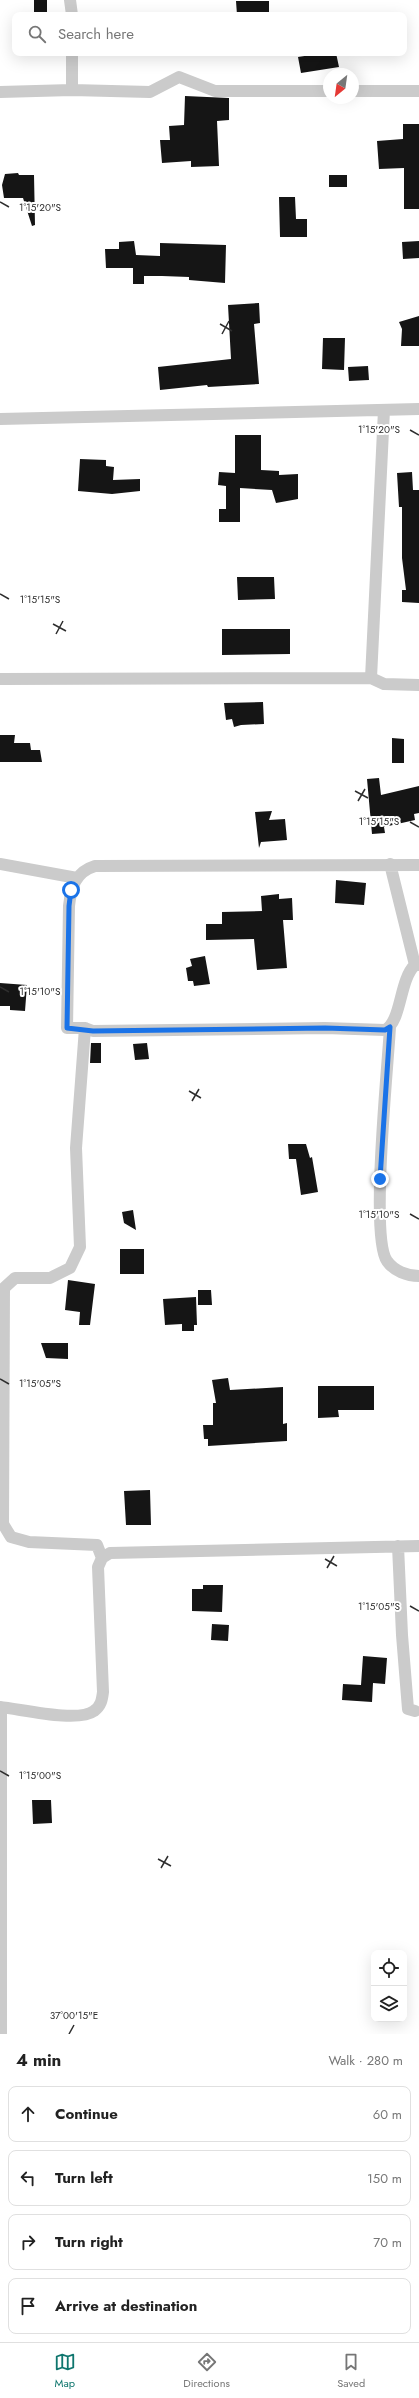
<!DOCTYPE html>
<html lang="en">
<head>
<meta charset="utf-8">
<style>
  :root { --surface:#fff; --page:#f2f2f2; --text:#222; --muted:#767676; --line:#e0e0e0; --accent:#0f766e }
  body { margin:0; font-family:Jost,sans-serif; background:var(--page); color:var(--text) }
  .controls { position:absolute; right:12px; bottom:12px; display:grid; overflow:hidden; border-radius:8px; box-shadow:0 4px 16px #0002 }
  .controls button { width:36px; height:36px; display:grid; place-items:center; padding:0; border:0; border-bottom:1px solid var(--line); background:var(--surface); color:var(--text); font:20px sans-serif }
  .compass { position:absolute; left:323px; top:68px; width:36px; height:36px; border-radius:50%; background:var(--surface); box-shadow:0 4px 16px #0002; rotate:209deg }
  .stop { position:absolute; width:12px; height:12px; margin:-9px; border:3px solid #1a73e8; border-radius:50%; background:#fff }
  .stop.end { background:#1a73e8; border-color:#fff; box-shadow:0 1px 4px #0008 }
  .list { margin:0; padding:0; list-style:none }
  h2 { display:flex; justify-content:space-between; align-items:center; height:52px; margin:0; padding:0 16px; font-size:17px }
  h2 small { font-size:13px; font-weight:400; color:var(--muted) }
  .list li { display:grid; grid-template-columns:26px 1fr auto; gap:12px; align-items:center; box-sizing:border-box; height:56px; margin:0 8px 8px; padding:0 8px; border:1px solid var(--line); border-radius:8px }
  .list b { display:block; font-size:15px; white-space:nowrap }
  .list em { font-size:13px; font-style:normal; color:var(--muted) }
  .icon { flex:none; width:22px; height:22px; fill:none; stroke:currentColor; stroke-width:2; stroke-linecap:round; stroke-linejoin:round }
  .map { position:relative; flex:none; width:419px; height:2034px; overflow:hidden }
  .search { position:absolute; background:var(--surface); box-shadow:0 4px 16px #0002; left:12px; right:12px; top:12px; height:44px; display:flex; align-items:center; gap:10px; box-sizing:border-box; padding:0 14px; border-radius:8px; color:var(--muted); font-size:15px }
  .sheet { height:308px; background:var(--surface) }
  nav { display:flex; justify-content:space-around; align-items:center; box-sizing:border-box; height:56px; border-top:1px solid var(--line); background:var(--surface); font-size:11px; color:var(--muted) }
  nav a { display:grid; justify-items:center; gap:2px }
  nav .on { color:var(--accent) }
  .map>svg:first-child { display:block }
  .building { fill:#151515 }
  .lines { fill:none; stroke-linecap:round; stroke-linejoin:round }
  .minor { stroke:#cbcbcb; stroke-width:12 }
  .route { stroke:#1a73e8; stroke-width:5 }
  .ticks { fill:none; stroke:#2e2e2e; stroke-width:1.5 }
  .ticks-label { font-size:10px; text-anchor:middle; fill:#2e2e2e; stroke:#fff; stroke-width:4; stroke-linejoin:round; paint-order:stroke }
</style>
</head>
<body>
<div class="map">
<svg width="419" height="2034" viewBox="0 0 419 2034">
  <rect width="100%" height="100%" fill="#fff"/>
  <path class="building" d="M34,0H47V15H34Z
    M236,1H269V15H237Z
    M324,53H336L339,67L301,73L298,57Z
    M185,96L229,98V120L217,121L219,166L191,167V161L162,163L160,140H170L169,126L184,125Z
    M403,124H419V209H404V168L379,169L377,141L403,139Z
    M18,173L19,175H34L35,225L32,226L23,198H4L2,185L5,174Z
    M329,175H347V187H329Z
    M279,197H295L296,219H307V237H280Z
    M134,241L136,255L160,256V243L226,245L225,283L189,280V277L162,276H144V284H133V268H106L105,249H119V242Z
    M419,241V258L403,259L402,242Z
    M259,303L260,323L254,324L259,384L208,387L207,385L160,390L158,367L231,359L228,305Z
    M419,316V346H401L402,329L399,322Z
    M323,338H345L344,370L322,369Z
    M368,366L369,380L349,381L348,367Z
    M235,435H261V470L279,471V475L298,474V499L276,503L272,490L240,488V522H219V509H226V486L218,485L219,472L235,473Z
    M80,459L106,460V466L114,467L113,480L140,479V491L112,494L78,491Z
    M412,472L413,490H419V603L402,602V590H406L402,558V507H399L397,473Z
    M237,577H274L275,599L238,600Z
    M222,629H290V654L222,655Z
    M263,702L264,724L241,725L234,727L232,719L226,720L224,703Z
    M0,735H15L14,743H30L31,750H40L42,762H0Z
    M392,738L404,739V763H392Z
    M379,778L381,795L419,786V813L414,814L415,820L384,827L385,833L372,834L367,779Z
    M272,811L269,820L285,819L287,840L261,842L259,848L255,812Z
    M336,880L366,883L364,905L335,903Z
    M279,894V899L292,898L293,920H283L287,968L257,970L254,939L206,940V924H222V912L262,911L261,896Z
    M205,956L210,984L194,986L193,981H188L186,968L192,966L190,959Z
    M0,983L27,985L25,1011L10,1010V1006H0Z
    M91,1043H101V1063H90Z
    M147,1043L149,1059L135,1060L133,1044Z
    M288,1144H306L310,1158L312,1157L318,1192L301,1195L296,1159H289Z
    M133,1210L136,1230L124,1223L122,1212Z
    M120,1249H144V1274H120Z
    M68,1280L95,1284L90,1325H79L80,1312L65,1310Z
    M198,1290H211L212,1305H198Z
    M196,1297L197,1325H194V1331H182V1324L165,1325L163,1299Z
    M41,1343H68V1359L46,1358Z
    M228,1378L230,1390L283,1387V1424L287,1423V1441L208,1446V1439H204L203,1425H213V1403H216L212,1380Z
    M318,1386H374V1410H338L339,1417L318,1418Z
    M150,1490L151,1525H126L124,1491Z
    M203,1585H223L222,1612L192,1611V1589H203Z
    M212,1624L229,1625L228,1641L211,1640Z
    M363,1656L387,1658L385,1684L373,1683L372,1702L342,1700L343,1684L361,1685Z
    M32,1800H51L52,1823L33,1824Z"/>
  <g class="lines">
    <path class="minor" d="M70,0L72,15
      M72,53V90
      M353,91H419
      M0,92L72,90L150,92L179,77L215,91H329
      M384,410L371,678L384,684L419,685
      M0,419L419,409
      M0,679L371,678
      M0,864L77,878
      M390,864L415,965
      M419,865L95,866C75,872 71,888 69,906L67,1028H85L93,1031L325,1028L385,1030C402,1021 399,980 415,965H419
      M390,1027C388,1066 370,1238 387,1261C394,1271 407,1276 419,1276
      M85,1028L76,1148L80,1247L70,1268L50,1278H15L4,1288L3,1524L11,1537L29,1542L97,1545L102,1558
      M398,1546L402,1635L408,1709L415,1711
      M0,1707C21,1709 78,1723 94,1711C101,1706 102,1700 103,1692L98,1567L102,1558L110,1553L419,1546
      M1,2034V1707"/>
  </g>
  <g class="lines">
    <path class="route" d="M71,890L69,906L67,1028L93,1031L325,1028L385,1030L390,1027L380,1179"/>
  </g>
  <path class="ticks" d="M0,202L9,207M220,324L232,331M222,334L229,321M410,430L419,435M0,594L9,599M53,624L66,631M56,634L63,621M355,791L368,798M358,801L365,789M410,822L419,827M0,987L9,992M189,1091L201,1098M192,1101L199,1089M410,1214L419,1219M0,1379L9,1384M325,1559L337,1566M327,1568L334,1556M410,1606L419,1611M0,1771L9,1776M158,1859L171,1866M161,1868L168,1856M69,2034L74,2025"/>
  <g class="ticks-label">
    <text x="40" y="211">1°15'20"S</text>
    <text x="379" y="433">1°15'20"S</text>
    <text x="40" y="603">1°15'15"S</text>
    <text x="379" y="825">1°15'15"S</text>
    <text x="40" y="995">1°15'10"S</text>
    <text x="379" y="1218">1°15'10"S</text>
    <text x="40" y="1387">1°15'05"S</text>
    <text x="379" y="1610">1°15'05"S</text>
    <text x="40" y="1779">1°15'00"S</text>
    <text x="74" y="2019">37°00'15"E</text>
  </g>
</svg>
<div class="controls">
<button><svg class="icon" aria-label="locate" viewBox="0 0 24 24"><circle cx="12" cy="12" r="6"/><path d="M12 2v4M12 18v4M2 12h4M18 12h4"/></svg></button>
<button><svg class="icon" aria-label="layers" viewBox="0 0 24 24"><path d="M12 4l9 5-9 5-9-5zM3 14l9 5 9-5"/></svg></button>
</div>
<svg class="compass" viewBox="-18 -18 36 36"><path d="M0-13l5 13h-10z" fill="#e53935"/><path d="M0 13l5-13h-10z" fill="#767676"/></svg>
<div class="stop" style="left:71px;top:890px"></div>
<div class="stop end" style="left:380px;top:1179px"></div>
<div class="search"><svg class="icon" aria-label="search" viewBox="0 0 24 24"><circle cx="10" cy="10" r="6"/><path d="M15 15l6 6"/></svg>Search here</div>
</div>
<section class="sheet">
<h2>4 min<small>Walk · 280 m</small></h2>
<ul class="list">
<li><svg class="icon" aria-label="ahead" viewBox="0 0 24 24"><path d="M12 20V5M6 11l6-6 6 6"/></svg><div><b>Continue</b></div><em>60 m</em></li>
<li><svg class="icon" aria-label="left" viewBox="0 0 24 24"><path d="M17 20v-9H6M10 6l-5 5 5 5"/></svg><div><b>Turn left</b></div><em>150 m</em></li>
<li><svg class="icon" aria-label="right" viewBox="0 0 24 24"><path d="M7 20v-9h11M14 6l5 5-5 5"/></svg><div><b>Turn right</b></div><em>70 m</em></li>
<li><svg class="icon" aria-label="arrive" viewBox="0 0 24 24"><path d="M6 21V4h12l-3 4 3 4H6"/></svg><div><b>Arrive at destination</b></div></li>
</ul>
</section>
<nav>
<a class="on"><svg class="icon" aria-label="map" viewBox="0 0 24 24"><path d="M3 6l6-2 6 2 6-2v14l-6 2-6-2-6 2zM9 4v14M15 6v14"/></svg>Map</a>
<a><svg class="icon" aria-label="directions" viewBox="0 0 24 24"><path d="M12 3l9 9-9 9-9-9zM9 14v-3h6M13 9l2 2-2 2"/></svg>Directions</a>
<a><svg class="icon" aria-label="saved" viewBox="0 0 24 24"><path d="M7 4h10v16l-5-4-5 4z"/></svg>Saved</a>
</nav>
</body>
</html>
